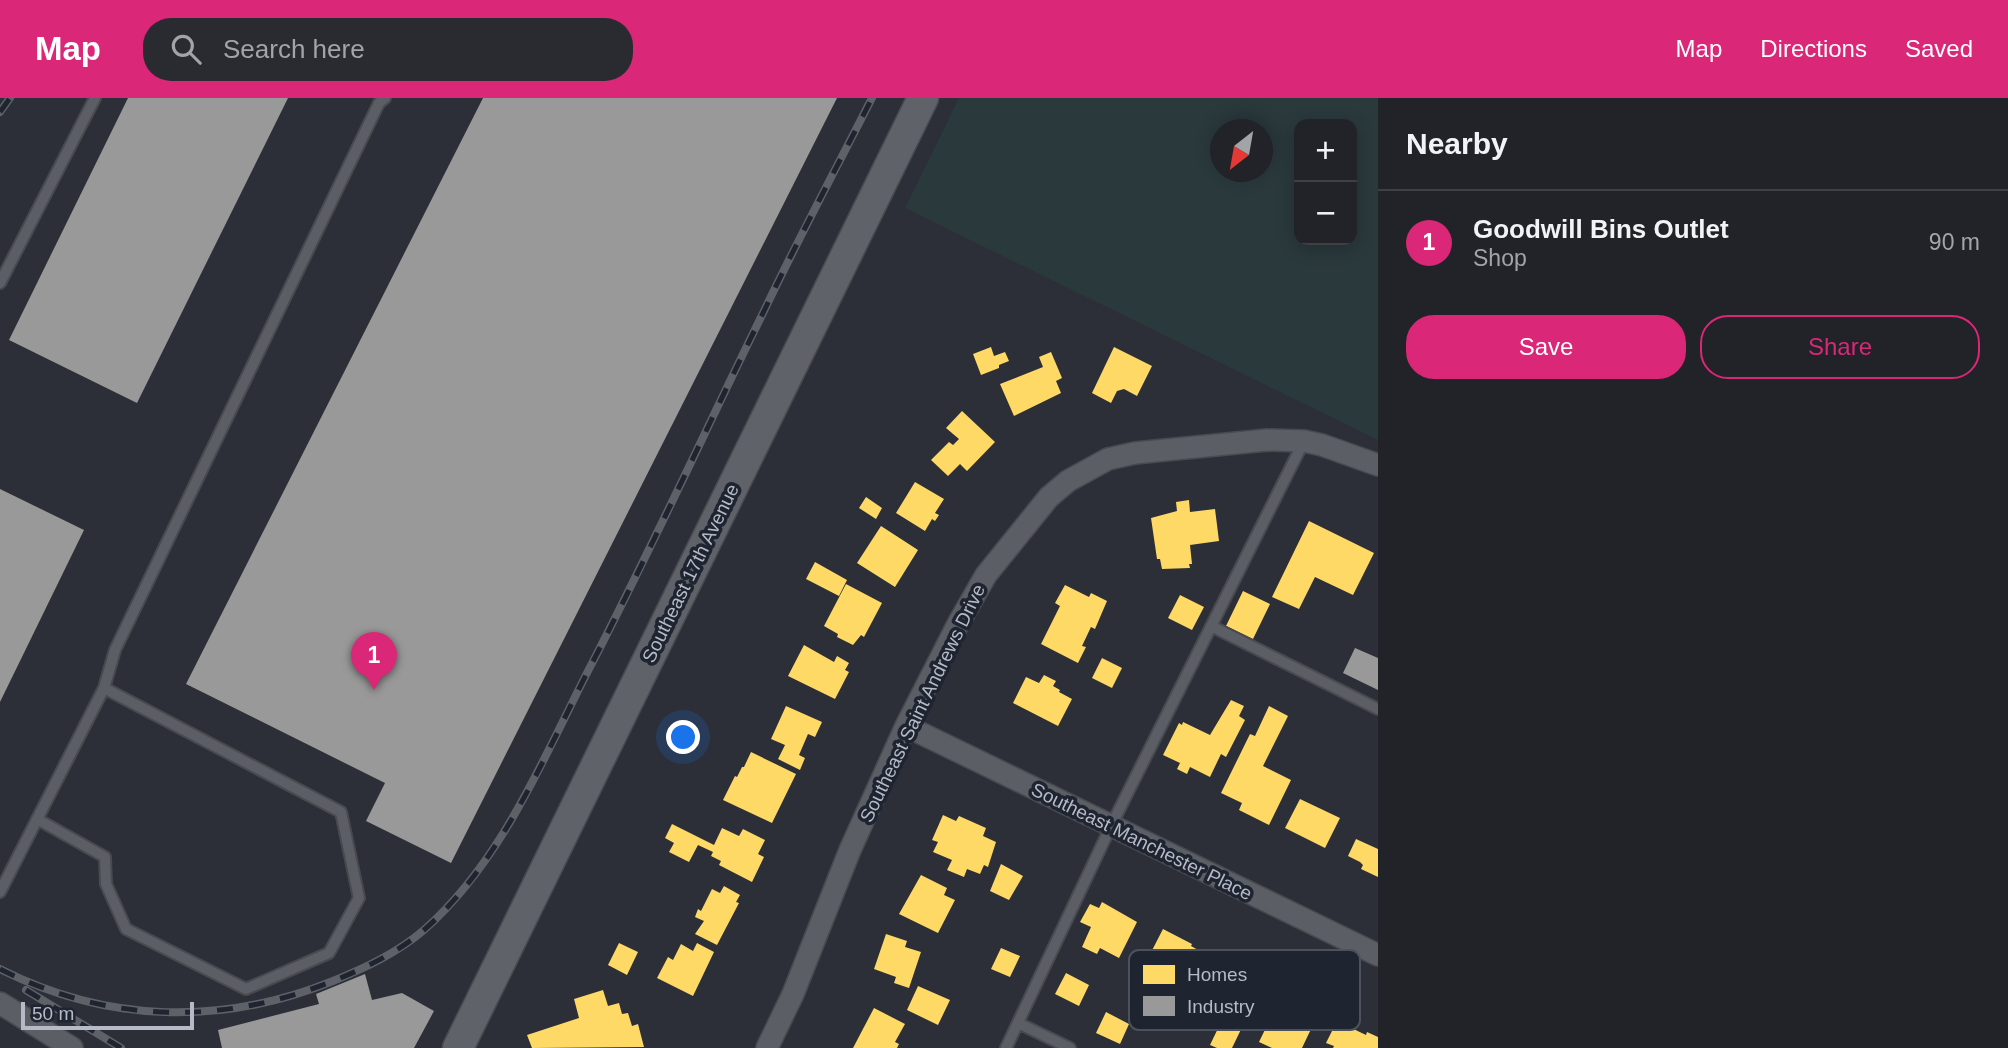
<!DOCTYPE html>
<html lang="en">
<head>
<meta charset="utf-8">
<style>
  :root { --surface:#212329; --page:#292b31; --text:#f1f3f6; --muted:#a2a4a8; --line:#3e4046; --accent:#db2777 }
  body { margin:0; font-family:Helvetica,sans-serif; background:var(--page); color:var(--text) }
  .controls { position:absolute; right:21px; top:21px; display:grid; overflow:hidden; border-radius:14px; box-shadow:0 4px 18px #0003 }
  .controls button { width:63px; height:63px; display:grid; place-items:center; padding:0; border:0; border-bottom:2px solid var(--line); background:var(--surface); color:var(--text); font:35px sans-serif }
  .compass { position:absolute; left:1210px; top:21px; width:63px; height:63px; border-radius:50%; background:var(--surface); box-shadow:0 4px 18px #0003; rotate:211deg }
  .scale { position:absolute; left:21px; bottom:18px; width:173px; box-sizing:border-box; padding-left:7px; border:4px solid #b6bac7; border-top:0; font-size:19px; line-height:24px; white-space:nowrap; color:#b6bac7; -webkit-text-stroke:5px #1f2431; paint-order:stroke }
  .you { position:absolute; left:684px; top:640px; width:24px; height:24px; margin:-18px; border:5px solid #fff; border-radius:50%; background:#1a73e8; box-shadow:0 0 0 10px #1a73e833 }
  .badge { display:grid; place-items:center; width:46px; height:46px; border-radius:50%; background:var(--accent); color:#fff; font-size:23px; font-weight:700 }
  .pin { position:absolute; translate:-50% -58px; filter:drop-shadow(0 2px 4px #0008) }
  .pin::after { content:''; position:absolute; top:37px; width:24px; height:21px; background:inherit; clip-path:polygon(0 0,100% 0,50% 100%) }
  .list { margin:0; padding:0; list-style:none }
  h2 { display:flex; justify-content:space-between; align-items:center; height:91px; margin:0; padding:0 28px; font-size:30px }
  h2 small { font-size:23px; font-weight:400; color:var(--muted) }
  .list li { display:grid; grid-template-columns:46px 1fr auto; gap:21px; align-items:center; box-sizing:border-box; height:105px; padding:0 28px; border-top:2px solid var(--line) }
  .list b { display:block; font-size:26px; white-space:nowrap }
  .list p { margin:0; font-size:23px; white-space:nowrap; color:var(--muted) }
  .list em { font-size:23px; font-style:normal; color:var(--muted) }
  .actions { display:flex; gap:14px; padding:21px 28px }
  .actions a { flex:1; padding:16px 0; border:2px solid var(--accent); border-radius:28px; text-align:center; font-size:24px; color:var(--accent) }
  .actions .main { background:var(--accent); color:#fff }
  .icon { flex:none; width:38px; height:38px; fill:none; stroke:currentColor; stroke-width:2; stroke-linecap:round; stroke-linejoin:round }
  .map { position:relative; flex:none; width:1378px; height:950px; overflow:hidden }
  header { display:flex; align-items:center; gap:42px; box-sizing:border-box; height:98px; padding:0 35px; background:var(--accent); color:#fff }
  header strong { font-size:33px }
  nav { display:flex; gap:38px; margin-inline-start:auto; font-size:24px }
  .search { width:490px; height:63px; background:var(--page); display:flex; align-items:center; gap:18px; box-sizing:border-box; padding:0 24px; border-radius:28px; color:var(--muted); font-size:26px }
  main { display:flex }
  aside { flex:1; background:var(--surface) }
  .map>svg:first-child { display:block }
  .green { fill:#2a393c; fill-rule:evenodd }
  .homes { fill:#ffd966 }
  .industry { fill:#999 }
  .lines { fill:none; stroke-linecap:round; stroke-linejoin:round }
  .lane-casing { stroke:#484a50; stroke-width:14 }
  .street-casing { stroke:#484a50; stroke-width:24 }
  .secondary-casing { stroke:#484a50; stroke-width:33 }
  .lane { stroke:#5b5e65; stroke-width:10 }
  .street { stroke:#5b5e65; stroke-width:21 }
  .secondary { stroke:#5f6269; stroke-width:30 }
  .rail-casing { stroke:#5f6168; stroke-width:8 }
  .rail { stroke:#1f2431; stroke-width:5; stroke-dasharray:16; stroke-linecap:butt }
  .labels { text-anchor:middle; stroke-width:7; stroke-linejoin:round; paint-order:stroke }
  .street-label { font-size:19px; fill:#b6bac7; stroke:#1f2431 }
  .key { fill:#1f2431; stroke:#4c515e; stroke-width:2 }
  .key-label { font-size:19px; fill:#b6bac7 }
</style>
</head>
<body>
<header>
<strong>Map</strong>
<div class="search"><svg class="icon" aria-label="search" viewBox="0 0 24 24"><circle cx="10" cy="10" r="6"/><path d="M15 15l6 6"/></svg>Search here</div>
<nav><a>Map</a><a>Directions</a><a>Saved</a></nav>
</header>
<main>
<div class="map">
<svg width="1378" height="950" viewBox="0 0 1378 950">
  <rect width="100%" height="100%" fill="#2c2f37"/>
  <path class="green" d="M959,0H1378V342L905,110ZM1299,26H1352V142H1299ZM1220,32H1262V74H1220Z"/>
  <path class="homes" d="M991,249L994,258L1005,254L1009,263L999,267V270L981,277L973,256Z
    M1114,249L1152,268L1137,298L1124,291L1117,293L1111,305L1092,295Z
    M1051,254L1062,280L1056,283L1061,295L1014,318L1000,286L1043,269L1039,259Z
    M962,313L995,344L967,373L960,366L948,378L931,362L949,344L953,347L959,341L946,330Z
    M915,384L944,401L935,415L939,417L935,423L932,421L925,433L896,415Z
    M866,399L882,410L876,421L859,410Z
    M1189,402L1190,414L1215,411L1219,443L1190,447L1192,466H1189L1190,470L1162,471L1160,461H1157L1151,420L1177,413L1176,404Z
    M1309,423L1374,455L1353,497L1315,479L1299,511L1272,499Z
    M881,428L918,452L895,489L857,465Z
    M815,464L847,482L839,498L806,481Z
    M846,486L882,505L864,539L861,537L853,547L837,539L838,536L824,528Z
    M1065,487L1089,499L1091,495L1107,503L1095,531L1091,529L1082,548L1086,549L1078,565L1041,546L1060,508L1055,505Z
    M1243,493L1270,506L1253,541L1226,528Z
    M1180,497L1204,509L1192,532L1168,520Z
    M804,547L834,564L837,558L849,565L845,572L849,574L835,601L788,578Z
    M1102,560L1122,570L1112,590L1092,580Z
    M1044,577L1056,583L1053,588L1060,592L1059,594L1072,601L1058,628L1013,605L1026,579L1039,585Z
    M1231,602L1244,608L1239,618L1245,622L1226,659L1221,656L1210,679L1190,669L1187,676L1177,671L1180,665L1163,657L1179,625L1182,627L1183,624L1210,637Z
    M786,608L822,624L815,639L808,636L799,657L805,660L800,672L778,661L785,647L771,641Z
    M1269,608L1288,618L1263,668L1291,682L1269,727L1239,712L1242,705L1221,695L1250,636L1255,638Z
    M751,654L796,676L772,725L723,702L735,678L737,679L742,669H744Z
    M1300,701L1340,720L1325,750L1285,730Z
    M943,717L956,723L959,718L986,730L983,738L996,744L988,769L984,767L980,776L967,771L964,779L947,772L952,762L933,754L938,744L932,742Z
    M672,726L714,747L722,730L739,738L743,731L765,742L758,756L764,759L752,784L719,767L721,763L711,758L713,754L698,747L689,764L669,754L674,745L665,740Z
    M1356,741L1378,751V779L1361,771L1363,767L1360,764L1348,758Z
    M1001,766L1023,778L1009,802L990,793Z
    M921,777L947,790L944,797L955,802L938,835L899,816Z
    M724,788L740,797L736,804L739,805L717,847L695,836L704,823L695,819L698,811L701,813L712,791L720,795Z
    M1102,804L1137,824L1119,860L1100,850L1097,856L1082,849L1091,829L1080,824L1090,806L1099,810Z
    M1163,831L1192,846L1191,848L1198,852L1193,863L1186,859L1174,883L1144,868Z
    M886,836L907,843L905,849L921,854L909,890L894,885L896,879L874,871Z
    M619,845L638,854L627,877L608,867Z
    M697,845L714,854L693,898L657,880L668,859L673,862L681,846L693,853Z
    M1001,850L1020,858L1010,879L991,871Z
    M1226,871L1262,888L1232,950H1217L1210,947L1223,920L1207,912Z
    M1066,875L1089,887L1079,908L1055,896Z
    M918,888L950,902L938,927L907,912Z
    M1277,888L1321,910L1302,950H1272L1259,944L1276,909L1269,905Z
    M603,892L608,908L619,905L622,916L628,915L632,928L638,926L644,949L532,950L527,937L579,920L574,901Z
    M874,910L905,926L895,944L899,946L897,950H853Z
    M1106,914L1129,926L1120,946L1096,935Z
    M1343,926L1366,937L1367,934L1378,939V950H1333L1334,948L1326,945L1334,929L1341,932Z"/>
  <path class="industry" d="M128,0H288L137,305L9,242Z
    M483,0H837L451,765L366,723L385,685L186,586Z
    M0,391L84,432L0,604Z
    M1355,550L1378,560V592L1343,575Z
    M365,876L372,902L402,895L434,913L414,950H222L218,932L319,906L316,896Z"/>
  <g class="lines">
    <defs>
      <path id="lane" d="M0,185L95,0
        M1211,528L1378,611
        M104,590L115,552L379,5L385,0
        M0,794L104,590L341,714L359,800L329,855L246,891L126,831L106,786L105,759L37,721
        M1018,925L1070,950
        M1006,950L1111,728L1304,343"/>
      <path id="street" d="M906,628L1378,857
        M0,905L72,950
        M767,950L793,896L850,752L906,628L958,526L986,477L1049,399L1068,383L1108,361L1135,355L1267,342L1304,343L1322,347L1378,367"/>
      <path id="secondary" d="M458,950L923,0"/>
    </defs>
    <use href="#lane" class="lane-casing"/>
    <use href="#street" class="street-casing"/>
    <use href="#secondary" class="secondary-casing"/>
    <use href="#lane" class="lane"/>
    <use href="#street" class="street"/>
    <use href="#secondary" class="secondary"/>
    <defs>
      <path id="rail" d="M0,14L10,0
        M0,871C107,925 222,928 333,883C365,870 397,855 424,832C502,763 542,663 588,573C650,454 705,333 764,213C798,141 836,71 872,0
        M26,892L121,950"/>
    </defs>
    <use href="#rail" class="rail-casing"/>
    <use href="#rail" class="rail"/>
  </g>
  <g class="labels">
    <g class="street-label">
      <text transform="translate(690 475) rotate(-64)" y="7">Southeast 17th Avenue</text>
      <text transform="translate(922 605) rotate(-64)" y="7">Southeast Saint Andrews Drive</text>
      <text transform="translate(1142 743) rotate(26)" y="7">Southeast Manchester Place</text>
    </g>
  </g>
  <rect x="1129" y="852" width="231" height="80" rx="10" class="key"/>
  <rect x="1143" y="867" width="32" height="19" fill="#ffd966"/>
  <rect x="1143" y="898" width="32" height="20" fill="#999"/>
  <g class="key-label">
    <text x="1187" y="883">Homes</text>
    <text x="1187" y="915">Industry</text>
  </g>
</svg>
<div class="controls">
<button>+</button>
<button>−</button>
</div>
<svg class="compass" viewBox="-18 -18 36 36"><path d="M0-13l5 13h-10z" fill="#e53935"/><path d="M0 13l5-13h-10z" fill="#a2a4a8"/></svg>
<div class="scale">50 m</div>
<div class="you"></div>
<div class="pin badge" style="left:374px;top:592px">1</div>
</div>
<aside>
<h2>Nearby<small></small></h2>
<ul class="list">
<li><span class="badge">1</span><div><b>Goodwill Bins Outlet</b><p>Shop</p></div><em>90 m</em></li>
</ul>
<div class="actions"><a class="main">Save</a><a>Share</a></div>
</aside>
</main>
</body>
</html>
